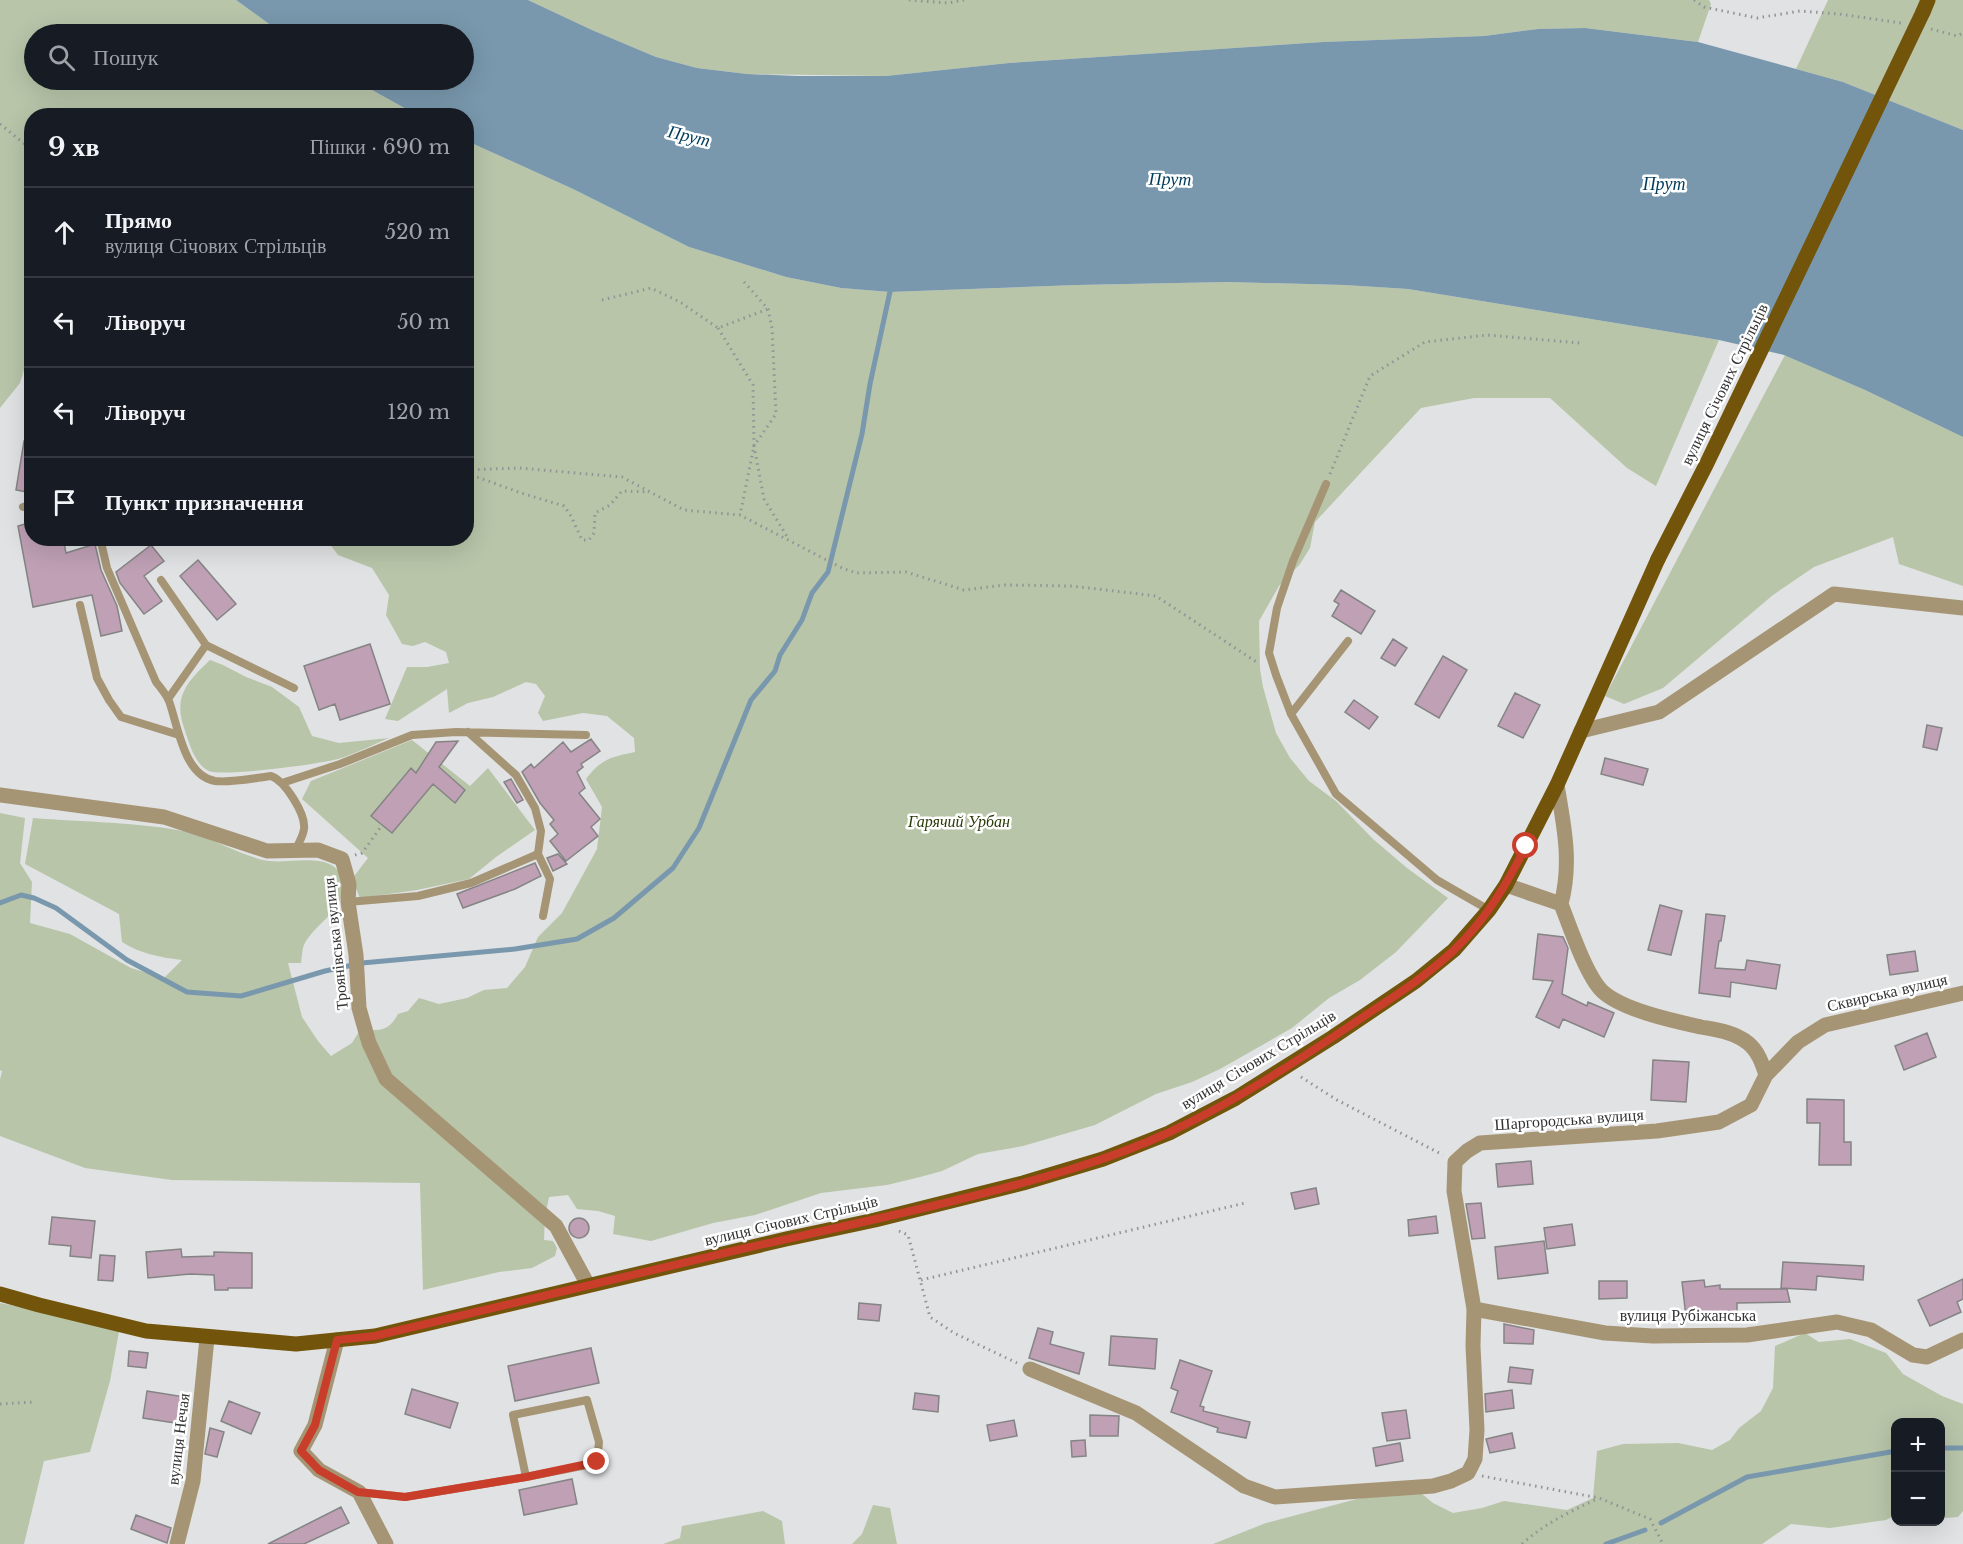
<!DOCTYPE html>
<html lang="uk">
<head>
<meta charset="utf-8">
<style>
  :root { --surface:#171b24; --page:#242831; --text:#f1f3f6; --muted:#9ea1a6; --line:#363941 }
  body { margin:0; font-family:"Libre Baskerville",serif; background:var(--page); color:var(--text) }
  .controls { position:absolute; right:18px; bottom:18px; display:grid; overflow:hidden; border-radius:12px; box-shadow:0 6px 24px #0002 }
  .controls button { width:54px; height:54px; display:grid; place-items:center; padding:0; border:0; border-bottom:2px solid var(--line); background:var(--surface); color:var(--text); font:30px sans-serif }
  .stop { position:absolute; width:18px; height:18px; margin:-14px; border:4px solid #c93d2b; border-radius:50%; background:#fff }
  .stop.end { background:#c93d2b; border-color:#fff; box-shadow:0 2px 6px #0008 }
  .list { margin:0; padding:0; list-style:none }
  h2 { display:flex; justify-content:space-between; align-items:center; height:78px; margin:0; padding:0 24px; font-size:26px }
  h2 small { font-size:20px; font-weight:400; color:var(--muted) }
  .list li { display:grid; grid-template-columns:39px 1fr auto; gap:18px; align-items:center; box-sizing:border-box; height:90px; padding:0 24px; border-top:2px solid var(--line) }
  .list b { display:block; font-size:22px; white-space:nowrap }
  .list p { margin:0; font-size:20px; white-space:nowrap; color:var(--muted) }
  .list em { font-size:20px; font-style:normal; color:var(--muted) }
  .icon { flex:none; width:33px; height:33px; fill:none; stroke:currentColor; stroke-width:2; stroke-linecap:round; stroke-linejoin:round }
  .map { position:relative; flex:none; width:1963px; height:1544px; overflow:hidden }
  .search { position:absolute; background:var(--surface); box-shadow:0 6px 24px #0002; left:24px; top:24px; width:450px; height:66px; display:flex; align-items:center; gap:15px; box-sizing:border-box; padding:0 21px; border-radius:33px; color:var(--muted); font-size:22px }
  .panel { position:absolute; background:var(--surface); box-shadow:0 6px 24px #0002; left:24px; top:108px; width:450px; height:438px; border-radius:24px }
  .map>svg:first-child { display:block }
  .green { fill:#b8c5a9 }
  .water { fill:#7998ad }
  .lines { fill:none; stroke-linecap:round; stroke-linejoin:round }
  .stream { stroke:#7998ad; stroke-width:5 }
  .building { fill:#bfa0b5; stroke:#858485; stroke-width:1.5 }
  .path { stroke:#929394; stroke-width:3; stroke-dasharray:1.5 4.5; stroke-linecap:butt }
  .lane { stroke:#a69575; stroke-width:8 }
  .street { stroke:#a69575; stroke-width:15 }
  .primary { stroke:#72540b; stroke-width:15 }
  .primary-bridge { stroke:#72540b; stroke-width:15 }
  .route { stroke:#c93d2b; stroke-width:8 }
  .labels { text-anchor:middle; stroke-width:5; stroke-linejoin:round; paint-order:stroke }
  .street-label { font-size:16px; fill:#333334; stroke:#fff }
  .park-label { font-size:16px; font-style:italic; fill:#283a06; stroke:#fff }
  .water-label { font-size:18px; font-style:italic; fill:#003b5a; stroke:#fff }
</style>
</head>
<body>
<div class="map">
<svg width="1963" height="1544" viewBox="0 0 1963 1544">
  <rect width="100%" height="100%" fill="#e1e2e3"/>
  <path class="green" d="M0,0H236L283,34H34V80H354L417,115L32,116L31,350H30L20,383L0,408Z
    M528,0H1709L1711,4L1698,42L1585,28L1538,29L1484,36L1323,42L1009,63L886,76L747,74L697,68L656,57L592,30Z
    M1828,0H1963V130L1843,82L1796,69Z
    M467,141L573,189L689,247L786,277L841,288L890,292L1077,285L1228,282L1344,285L1408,289L1719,340L1656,486L1627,468L1550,398H1474L1421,408L1315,522L1310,548L1300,564L1279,586L1259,621L1260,669L1263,687L1276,733L1290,758L1309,781L1336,801L1373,839L1407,868L1448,898L1396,952L1360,980L1329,998L1292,1028L1220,1069L1192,1082L1156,1094L1095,1125L1023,1146L978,1154L942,1171L920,1177L887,1185L821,1193L755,1215L713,1223L651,1241L613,1234L615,1216L598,1211L577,1209L568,1195L549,1197L545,1217L544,1240L553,1241L557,1248L555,1256L532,1268L499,1272L423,1290L420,1183L172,1180L85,1168L0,1136V1080L2,1071L0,1070V813L25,818L20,863L32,882L30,923L70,934L131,968L164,978L182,960C163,958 138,953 122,942L119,914L25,864L33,818C82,822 140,822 188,832C213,838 245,858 269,861C292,864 335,850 342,880C348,910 315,922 304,945C302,949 302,957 301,963H288L302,1017L318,1041L331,1056L352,1043L360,1030C379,1030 388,1033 398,1014L408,1011L419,998L439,1004L467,998L484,990L507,988L525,967L538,937L562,913L597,849L602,807L586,779C601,759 611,757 635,752L634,738L607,716L583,713L543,721L538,713L545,696L536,684L526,682L493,697L468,703L449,713L447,689L398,721L385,719L407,667H427L449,663L446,652L425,642L413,646L402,644L386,615L389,595L372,568L338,555L326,539L466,538Z
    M1785,355L1865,390L1963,437V586L1899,564L1893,537L1814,567L1773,595L1663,688L1624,704L1605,696Z
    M210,660L223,665L246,677L272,687L299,707L312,736L339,743L389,738C372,745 355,754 338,759C318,764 225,777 209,771C194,764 189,742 184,728C173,696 188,681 210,660Z
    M412,740L470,786L488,768L535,830L496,857L469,879L417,890L360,898L352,879L368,858L302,799L311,781Z
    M0,1303L120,1326L110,1381L90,1452L44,1461L24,1544H0Z
    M1805,1333L1819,1342L1850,1339L1886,1353L1903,1374L1942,1396L1963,1404V1511L1958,1517L1945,1518L1941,1507L1940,1422H1896L1895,1515L1886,1520L1830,1528L1791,1524L1762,1544H1213L1266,1523L1357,1499L1416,1489L1433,1503L1453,1513L1482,1508L1504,1501L1567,1510L1593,1498L1597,1451L1623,1444L1678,1443L1712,1450L1730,1440L1739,1428L1761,1411L1773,1388L1775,1346Z
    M873,1505L890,1508L897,1544H852L862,1534Z
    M763,1511L782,1521L785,1544H663L680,1538L682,1526Z"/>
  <path class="water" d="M236,0H528L592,30L656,57L697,68L747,74L797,76H886L1009,63L1323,42L1484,36L1538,29L1585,28L1698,42L1843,82L1963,130V437L1865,390L1784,355L1719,340L1408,289L1344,285L1228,282L1077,285L890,292L841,288L786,277L689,247L573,189L467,141L466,116L417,115L354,80H464V34H283Z"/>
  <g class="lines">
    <path class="stream" d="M0,903L21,895L34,898L56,908L127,960L187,992L241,996L325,971L362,963L515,949L577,939L614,918L673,868L699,828L751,700L775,671L780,655L802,620L812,593L828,572L862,434L870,384L891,287
      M1940,1448H1963
      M1661,1523L1747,1477L1896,1451
      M1606,1544L1645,1530"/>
  </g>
  <path class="building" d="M24,441H32V493L16,490Z
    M32,522V538H63L66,553L95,544L101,570L117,606L122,631L101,636L92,595L33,607L18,526Z
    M151,545L164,561L144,576L162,601L144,614L120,583L116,572Z
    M198,560L236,604L217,620L180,576Z
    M1341,590L1375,611L1361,634L1332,616L1339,604L1334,601Z
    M1393,639L1407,648L1395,666L1381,658Z
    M370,644L390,704L340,720L335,704L319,710L304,666Z
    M1443,656L1467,670L1439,718L1415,704Z
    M1515,693L1540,705L1523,738L1498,726Z
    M1354,700L1378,717L1369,729L1345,712Z
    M1927,725L1942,728L1937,750L1923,747Z
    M591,739L600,751L581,764L583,767L577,772L585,788L579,793L600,819L591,827L598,836L566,861L550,841L558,834L550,824L554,820L540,803L522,772L531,764L534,768L563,742L571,752Z
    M458,741L439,767L465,790L455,803L433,784L392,833L371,816L411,768L416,773L436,742Z
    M1605,758L1648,769L1643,785L1601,774Z
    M511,779L523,800L517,803L504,782Z
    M558,854L567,864L553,871L547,858Z
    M535,863L541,876L515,889L463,908L457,894Z
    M1660,905L1682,911L1671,955L1648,950Z
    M1706,914L1725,916L1721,941H1719L1715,968L1745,970L1747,960L1780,965L1776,989L1731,982L1730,997L1699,993Z
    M1538,934L1563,937L1568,948L1562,994L1587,1006L1588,1002L1614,1013L1604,1037L1563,1019L1559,1028L1536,1017L1553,981L1533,979Z
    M1915,951L1918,971L1890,975L1887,955Z
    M1927,1033L1936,1057L1904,1070L1895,1046Z
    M1653,1060L1689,1062L1686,1102L1651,1100Z
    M1807,1099L1844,1100V1142H1851V1165H1819L1820,1123H1807Z
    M1531,1161L1533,1184L1498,1187L1496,1164Z
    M1316,1188L1319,1204L1295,1209L1291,1193Z
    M1481,1203L1485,1238L1472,1239L1466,1204Z
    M1436,1216L1438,1233L1409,1236L1408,1220Z
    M52,1217L95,1221L91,1258L70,1256L71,1246L49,1244Z
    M569 1228a10 10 0 1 1 20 0a10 10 0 1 1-20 0Z
    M1572,1224L1575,1245L1547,1249L1544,1228Z
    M1544,1241L1548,1273L1498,1279L1495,1247Z
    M181,1249L182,1257L214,1256V1252L252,1253V1288H228V1290H215L214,1275L190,1274L148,1278L146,1252Z
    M100,1255L115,1256L113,1281L98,1280Z
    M1783,1262L1864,1266L1863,1280L1817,1276L1816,1290L1781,1288Z
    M1963,1279V1299L1957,1302L1961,1312L1930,1326L1918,1300Z
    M1704,1280L1705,1287L1720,1285V1289H1787L1790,1302L1737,1303V1312L1686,1317L1682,1282Z
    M1599,1281H1627V1298L1599,1299Z
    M859,1303L881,1305L879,1321L858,1319Z
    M1504,1324L1534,1330L1533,1344L1504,1343Z
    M1038,1328L1053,1332L1050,1344L1084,1353L1079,1374L1029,1358Z
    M1111,1336L1157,1339L1155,1369L1109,1365Z
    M591,1348L599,1383L515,1401L508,1366Z
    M129,1351L148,1353L146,1368L128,1366Z
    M1180,1360L1212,1371L1200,1406L1204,1407L1203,1411L1250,1422L1246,1438L1217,1432L1218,1428L1171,1412L1178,1391L1171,1388Z
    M1510,1367L1533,1370L1531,1384L1508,1382Z
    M412,1389L458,1403L450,1428L405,1414Z
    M1512,1390L1514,1408L1486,1412L1485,1394Z
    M147,1391L185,1397L181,1424L143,1418Z
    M915,1393L939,1396L938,1412L913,1409Z
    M229,1401L260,1413L251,1434L221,1421Z
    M1406,1410L1410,1438L1387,1441L1382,1413Z
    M1090,1415L1119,1416L1118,1436H1090Z
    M1014,1420L1017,1436L990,1441L987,1425Z
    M210,1428L224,1432L217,1457L205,1454Z
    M1512,1433L1515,1448L1490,1453L1486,1439Z
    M1085,1440L1086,1456L1072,1457L1071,1441Z
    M1400,1443L1403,1461L1376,1466L1373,1448Z
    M572,1479L577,1504L524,1515L519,1490Z
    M341,1507L349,1523L304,1544H268Z
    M136,1515L171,1528L167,1543L131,1529Z"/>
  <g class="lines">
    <path class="path" d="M909,0L948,3L964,0
      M1694,0L1704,7L1757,18L1800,11L1839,14L1901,23
      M1931,29L1957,36L1963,33
      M0,124L32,150
      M744,282L768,309L772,328L776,414L754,446L764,499L788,538
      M602,300L651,288L680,302L718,328L768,309
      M718,328L753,385L754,446L740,515
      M466,470L519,468L622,477L684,510L740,515L842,568L856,573L906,572L964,590L1005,585L1072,586L1156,596L1258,663
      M466,473L521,493L564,506L571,516L582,540H589L594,533L595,513L610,505L622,491L649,492
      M1330,474L1370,376L1425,342L1487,335L1580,343
      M355,855L362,853L380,828
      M1301,1077L1337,1100L1443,1155
      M899,1231L908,1235L930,1317L954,1333L1017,1363
      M921,1280L1245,1203
      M0,1404L34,1402
      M1482,1476L1599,1498L1650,1519L1663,1544
      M1522,1544C1544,1524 1569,1512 1597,1499"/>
    <path class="lane" d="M1326,484L1293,561L1277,608L1269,653L1276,675L1291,714L1336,794L1437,880L1489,910
      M23,507L32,504
      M69,538L70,542L94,538
      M100,538L107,568L156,682C161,688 166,694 169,701C178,726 184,776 215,781C231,783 255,778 271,776C285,781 306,814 304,829C303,837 298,844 295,851
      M161,580L206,645L168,699
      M80,605L97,678L109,700L121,717L179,735
      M206,645L294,688
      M1291,714L1348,641
      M468,732L516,775L535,808L541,831L538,854L550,879L543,916
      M282,783L340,764L412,735L456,732L586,735
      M348,902L418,896L471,883L538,854
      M359,1492L405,1497L526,1477L597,1463L599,1442L587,1400L513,1415L526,1477"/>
    <path class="street" d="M1581,731L1659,712L1834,594L1963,608
      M1557,785C1564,826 1572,863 1561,904
      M0,795L164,817L267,851L318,850L342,859L349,884L348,902L356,955L359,1008L369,1043L386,1079L556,1226L588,1285
      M1506,885L1561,904C1570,927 1586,975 1602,991C1622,1010 1674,1021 1701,1027C1717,1030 1734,1032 1748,1043C1758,1051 1762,1063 1766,1075
      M1474,1309L1605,1333L1653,1336L1747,1335L1837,1322L1871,1330L1913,1355L1927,1357L1963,1340
      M337,1340L315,1425L301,1451L319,1470L359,1492L386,1544
      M1030,1369L1136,1413L1244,1486L1275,1497L1433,1486L1451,1481L1468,1473L1475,1459L1477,1430L1473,1346L1474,1309L1454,1191L1455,1162L1467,1151L1480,1143L1657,1131L1719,1122L1751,1105L1766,1075L1798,1042L1825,1025L1963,993
      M177,1544L193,1481L207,1338"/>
    <path class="primary" d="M1923,12L1928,0
      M0,1294L39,1305L146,1331L296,1344L375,1336L786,1239L875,1220L1023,1183L1103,1159L1169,1133L1236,1098L1333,1037L1416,981L1454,950L1489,910L1506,885L1557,785L1658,559"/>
    <path class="primary-bridge" d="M1658,559L1707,463L1923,12"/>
  </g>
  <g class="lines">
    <path class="route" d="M597,1462L526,1477L405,1497L358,1492L319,1470L301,1451L315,1425L337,1340L375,1336C499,1307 622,1277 746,1248C822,1231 898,1215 973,1196C1040,1179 1107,1161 1170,1132C1232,1103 1291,1065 1348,1027C1383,1003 1421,981 1453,951C1485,921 1507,884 1526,846"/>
  </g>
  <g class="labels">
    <g class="street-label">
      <text transform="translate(1724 384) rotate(-64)" y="6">вулиця Січових Стрільців</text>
      <text transform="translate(335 944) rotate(-96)" y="6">Троянівська вулиця</text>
      <text transform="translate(1887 992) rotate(-13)" y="6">Сквирська вулиця</text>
      <text transform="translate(1258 1059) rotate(-31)" y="6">вулиця Січових Стрільців</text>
      <text transform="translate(1569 1119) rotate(-4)" y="6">Шаргородська вулиця</text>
      <text transform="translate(791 1220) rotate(-13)" y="6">вулиця Січових Стрільців</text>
      <text x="1688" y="1321">вулиця Рубіжанська</text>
      <text transform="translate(178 1439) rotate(-83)" y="6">вулиця Нечая</text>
    </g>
    <g class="park-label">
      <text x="959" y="827">Гарячий Урбан</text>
    </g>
    <g class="water-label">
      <text transform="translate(689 136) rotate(14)" y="6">Прут</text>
      <text transform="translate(1170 179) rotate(1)" y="6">Прут</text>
      <text x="1664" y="190">Прут</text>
    </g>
  </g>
</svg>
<div class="controls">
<button>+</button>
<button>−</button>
</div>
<div class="stop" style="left:1526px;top:846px"></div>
<div class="stop end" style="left:597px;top:1462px"></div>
<div class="search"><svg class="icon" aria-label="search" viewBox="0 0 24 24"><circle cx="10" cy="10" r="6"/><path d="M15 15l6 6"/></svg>Пошук</div>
<section class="panel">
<h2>9 хв<small>Пішки · 690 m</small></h2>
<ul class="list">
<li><svg class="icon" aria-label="ahead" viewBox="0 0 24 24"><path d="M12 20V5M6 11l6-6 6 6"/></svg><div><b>Прямо</b><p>вулиця Січових Стрільців</p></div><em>520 m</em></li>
<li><svg class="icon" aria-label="left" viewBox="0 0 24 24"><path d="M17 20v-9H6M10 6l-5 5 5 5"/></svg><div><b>Ліворуч</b></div><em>50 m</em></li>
<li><svg class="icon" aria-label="left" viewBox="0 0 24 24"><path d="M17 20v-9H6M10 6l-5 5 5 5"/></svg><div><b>Ліворуч</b></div><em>120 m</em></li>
<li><svg class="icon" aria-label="arrive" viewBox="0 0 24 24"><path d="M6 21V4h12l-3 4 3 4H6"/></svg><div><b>Пункт призначення</b></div></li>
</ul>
</section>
</div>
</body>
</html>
